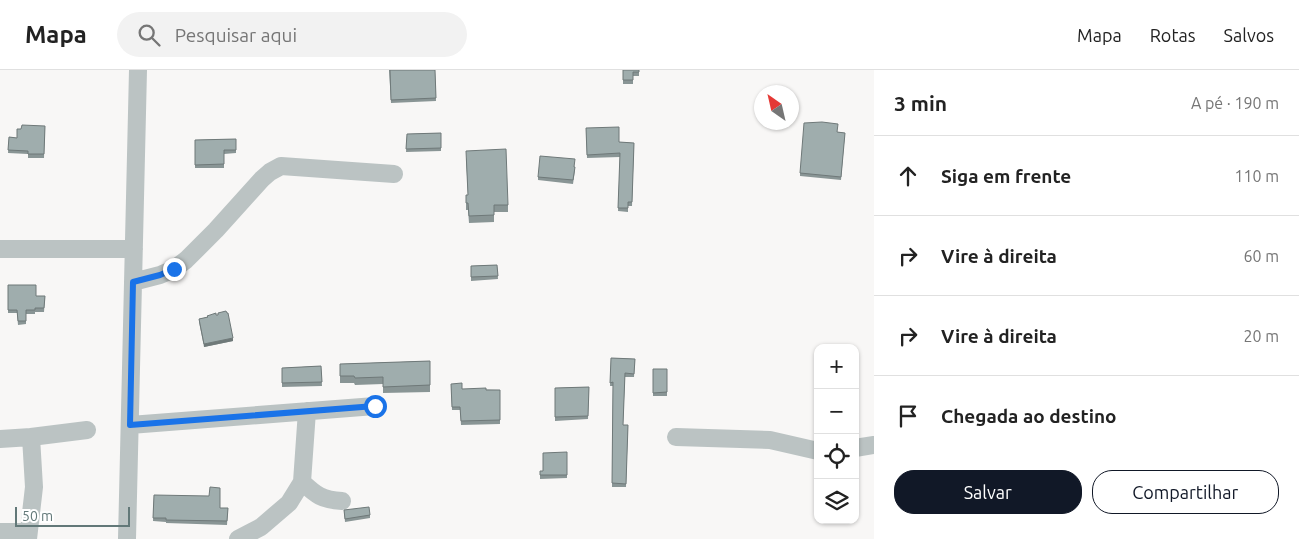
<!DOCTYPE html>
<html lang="pt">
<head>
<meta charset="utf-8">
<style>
  :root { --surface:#fff; --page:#f2f2f2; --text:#222; --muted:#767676; --line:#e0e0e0; --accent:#111827 }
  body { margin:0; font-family:Ubuntu,sans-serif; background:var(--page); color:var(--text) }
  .controls { position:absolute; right:15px; bottom:15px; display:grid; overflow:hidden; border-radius:10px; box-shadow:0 1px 4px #0004 }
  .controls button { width:45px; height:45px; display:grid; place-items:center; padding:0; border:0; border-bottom:1px solid var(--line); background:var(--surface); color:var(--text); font:25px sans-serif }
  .compass { position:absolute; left:754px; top:15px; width:45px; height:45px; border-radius:50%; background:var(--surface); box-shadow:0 1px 4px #0004; rotate:326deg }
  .scale { position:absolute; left:15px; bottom:12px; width:115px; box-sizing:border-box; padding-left:5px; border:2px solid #627878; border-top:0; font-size:14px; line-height:18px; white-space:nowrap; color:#627878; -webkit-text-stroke:4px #fff; paint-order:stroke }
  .stop { position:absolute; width:15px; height:15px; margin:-11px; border:4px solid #1a73e8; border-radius:50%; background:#fff }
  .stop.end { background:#1a73e8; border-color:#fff; box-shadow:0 1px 5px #0008 }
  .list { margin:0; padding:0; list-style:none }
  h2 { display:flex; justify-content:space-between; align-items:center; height:65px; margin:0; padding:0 20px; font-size:21px }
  h2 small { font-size:16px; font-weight:400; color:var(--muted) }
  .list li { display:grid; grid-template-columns:32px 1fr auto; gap:15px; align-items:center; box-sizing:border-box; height:80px; padding:0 20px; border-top:1px solid var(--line) }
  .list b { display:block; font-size:19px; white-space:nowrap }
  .list em { font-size:16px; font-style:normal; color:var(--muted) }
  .actions { display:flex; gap:10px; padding:15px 20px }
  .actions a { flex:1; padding:11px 0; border:1px solid var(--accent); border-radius:20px; text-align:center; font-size:18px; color:var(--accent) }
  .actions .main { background:var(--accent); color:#fff }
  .icon { flex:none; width:28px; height:28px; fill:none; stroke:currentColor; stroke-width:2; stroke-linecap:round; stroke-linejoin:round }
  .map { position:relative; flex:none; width:874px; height:469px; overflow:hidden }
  header { display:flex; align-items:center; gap:30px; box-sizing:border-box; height:70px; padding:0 25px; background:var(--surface); border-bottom:1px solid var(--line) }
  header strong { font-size:24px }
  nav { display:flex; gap:28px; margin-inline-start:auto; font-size:18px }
  .search { width:350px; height:45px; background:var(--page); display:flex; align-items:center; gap:12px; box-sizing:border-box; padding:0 18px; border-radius:28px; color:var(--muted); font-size:19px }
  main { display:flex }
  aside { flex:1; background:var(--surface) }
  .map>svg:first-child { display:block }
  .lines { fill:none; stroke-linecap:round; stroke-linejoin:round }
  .minor { stroke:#bbc3c3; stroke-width:18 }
  .wall { fill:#899595 }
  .shaded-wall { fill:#6f7979 }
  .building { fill:#9fadad; stroke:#6f7979 }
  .route { stroke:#1a73e8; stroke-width:6 }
</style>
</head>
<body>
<header>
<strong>Mapa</strong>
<div class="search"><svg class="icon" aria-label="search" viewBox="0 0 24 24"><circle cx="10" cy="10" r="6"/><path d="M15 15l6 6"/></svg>Pesquisar aqui</div>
<nav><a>Mapa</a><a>Rotas</a><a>Salvos</a></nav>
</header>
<main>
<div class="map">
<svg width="874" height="469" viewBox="0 0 874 469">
  <rect width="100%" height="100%" fill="#f8f7f6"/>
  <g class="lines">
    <path class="minor" d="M0,179H134
      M133,212L160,205L174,199L186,190L216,160L262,109L270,102L281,96L394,104
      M130,355L375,336
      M676,367L770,370L818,381
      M0,369L31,367
      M855,378L874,375
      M302,412C316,425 322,430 342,431
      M0,462H28
      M28,469L34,417L31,367L87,360
      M127,469L138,0
      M238,469L261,457L289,433L302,412L307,341"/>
  </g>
  <path class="wall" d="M389,0H435L436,31L391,33Z
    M623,0H639V6H633V14H623Z
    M45,56L44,88H28V84L8,83L9,67L17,68Z
    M586,58L619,72L634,73L632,136H628V142L618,141L620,87L587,88Z
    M838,62L845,63L841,110L800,106V103Z
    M441,63V81L406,82L407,64Z
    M236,69V83L224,84V98H195V70Z
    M466,88L508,135V142H494V152L469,153L468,140H466V125H468Z
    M574,97L575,100L573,114L538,110V107Z
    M497,195L498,209L471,211V196Z
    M8,215L36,226H45L44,242H35V244H26V254L18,255L17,243H8Z
    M216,245L233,271L204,277L199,252V249Z
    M611,288L635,289L634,307H625L623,355H628L626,417H612L613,316H610Z
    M430,291V322L383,323V314L355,315L354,313H340V294Z
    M321,296L322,316L282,317V298Z
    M653,299H667V326H653Z
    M451,314L462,319L500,320V354L461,355L460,340H452Z
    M589,317L588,349L555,351V318Z
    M567,382V408L540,409V401H543Z
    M154,425L220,438H228L227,455L166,453V452L153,451Z
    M344,440L370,445V448L345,452Z"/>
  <path class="shaded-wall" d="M233,268V271L204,277V274Z"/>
  <path class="building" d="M390,0H435L436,28L391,30Z
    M623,0H639V2H633V10H623Z
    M822,52L838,54L837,62L845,63L841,107L800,103L804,53Z
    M22,55L45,56L44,84H28V81L8,80L9,67L17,68V59H21Z
    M619,57V72L634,73L632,132H628V138H618L620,83L587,85L586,58Z
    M441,63V78L406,79L407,64Z
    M236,69V80H224V94L195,95V70Z
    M506,79L508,135H494V145L469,146L468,133H466V125H468L466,81Z
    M540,86L575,89L574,97H575L573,110L538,107Z
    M497,195L498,206L471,207V196Z
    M8,215H36V226H45L44,238H35V240H26V251H18L17,240H8Z
    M226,241L227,243H228L233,268L204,274L199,249L208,247L207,246L216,243V245H218V243Z
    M611,288L635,289L634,304L625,303L623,355H628L626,414L612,413L613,312L610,313Z
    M430,291V315L383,317V307L355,308L354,306H340V294Z
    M321,296L322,312L282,313V298Z
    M653,299H667V322L653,323Z
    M462,313V319L486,318V320H500V350L461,351L460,337H452L451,314Z
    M589,317L588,346L555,347V318Z
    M567,382V405H540V401H543V383Z
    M210,417L220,418V438H228L227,451L166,450V448H153L154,425L209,426Z
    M369,437L370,445L345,449L344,440Z"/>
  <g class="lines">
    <path class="route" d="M174,199L160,205L133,212L130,355L375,336"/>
  </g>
</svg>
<div class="controls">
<button>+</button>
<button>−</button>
<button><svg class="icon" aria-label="locate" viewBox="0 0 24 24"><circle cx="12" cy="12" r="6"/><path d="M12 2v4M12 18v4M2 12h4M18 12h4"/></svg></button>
<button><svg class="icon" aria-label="layers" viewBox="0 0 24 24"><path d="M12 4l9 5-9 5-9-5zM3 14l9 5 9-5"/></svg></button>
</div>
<svg class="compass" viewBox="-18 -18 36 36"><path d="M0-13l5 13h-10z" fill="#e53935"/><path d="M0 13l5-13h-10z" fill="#767676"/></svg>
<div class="scale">50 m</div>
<div class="stop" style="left:375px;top:336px"></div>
<div class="stop end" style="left:174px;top:199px"></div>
</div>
<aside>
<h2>3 min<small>A pé · 190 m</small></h2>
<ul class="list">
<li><svg class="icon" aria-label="ahead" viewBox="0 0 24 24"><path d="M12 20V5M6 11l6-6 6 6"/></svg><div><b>Siga em frente</b></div><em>110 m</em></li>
<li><svg class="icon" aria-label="right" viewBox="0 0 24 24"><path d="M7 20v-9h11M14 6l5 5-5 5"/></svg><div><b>Vire à direita</b></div><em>60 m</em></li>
<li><svg class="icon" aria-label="right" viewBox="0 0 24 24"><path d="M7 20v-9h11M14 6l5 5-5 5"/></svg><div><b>Vire à direita</b></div><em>20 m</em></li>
<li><svg class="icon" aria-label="arrive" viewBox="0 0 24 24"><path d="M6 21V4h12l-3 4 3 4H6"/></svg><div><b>Chegada ao destino</b></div></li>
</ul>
<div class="actions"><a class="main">Salvar</a><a>Compartilhar</a></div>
</aside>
</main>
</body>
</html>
